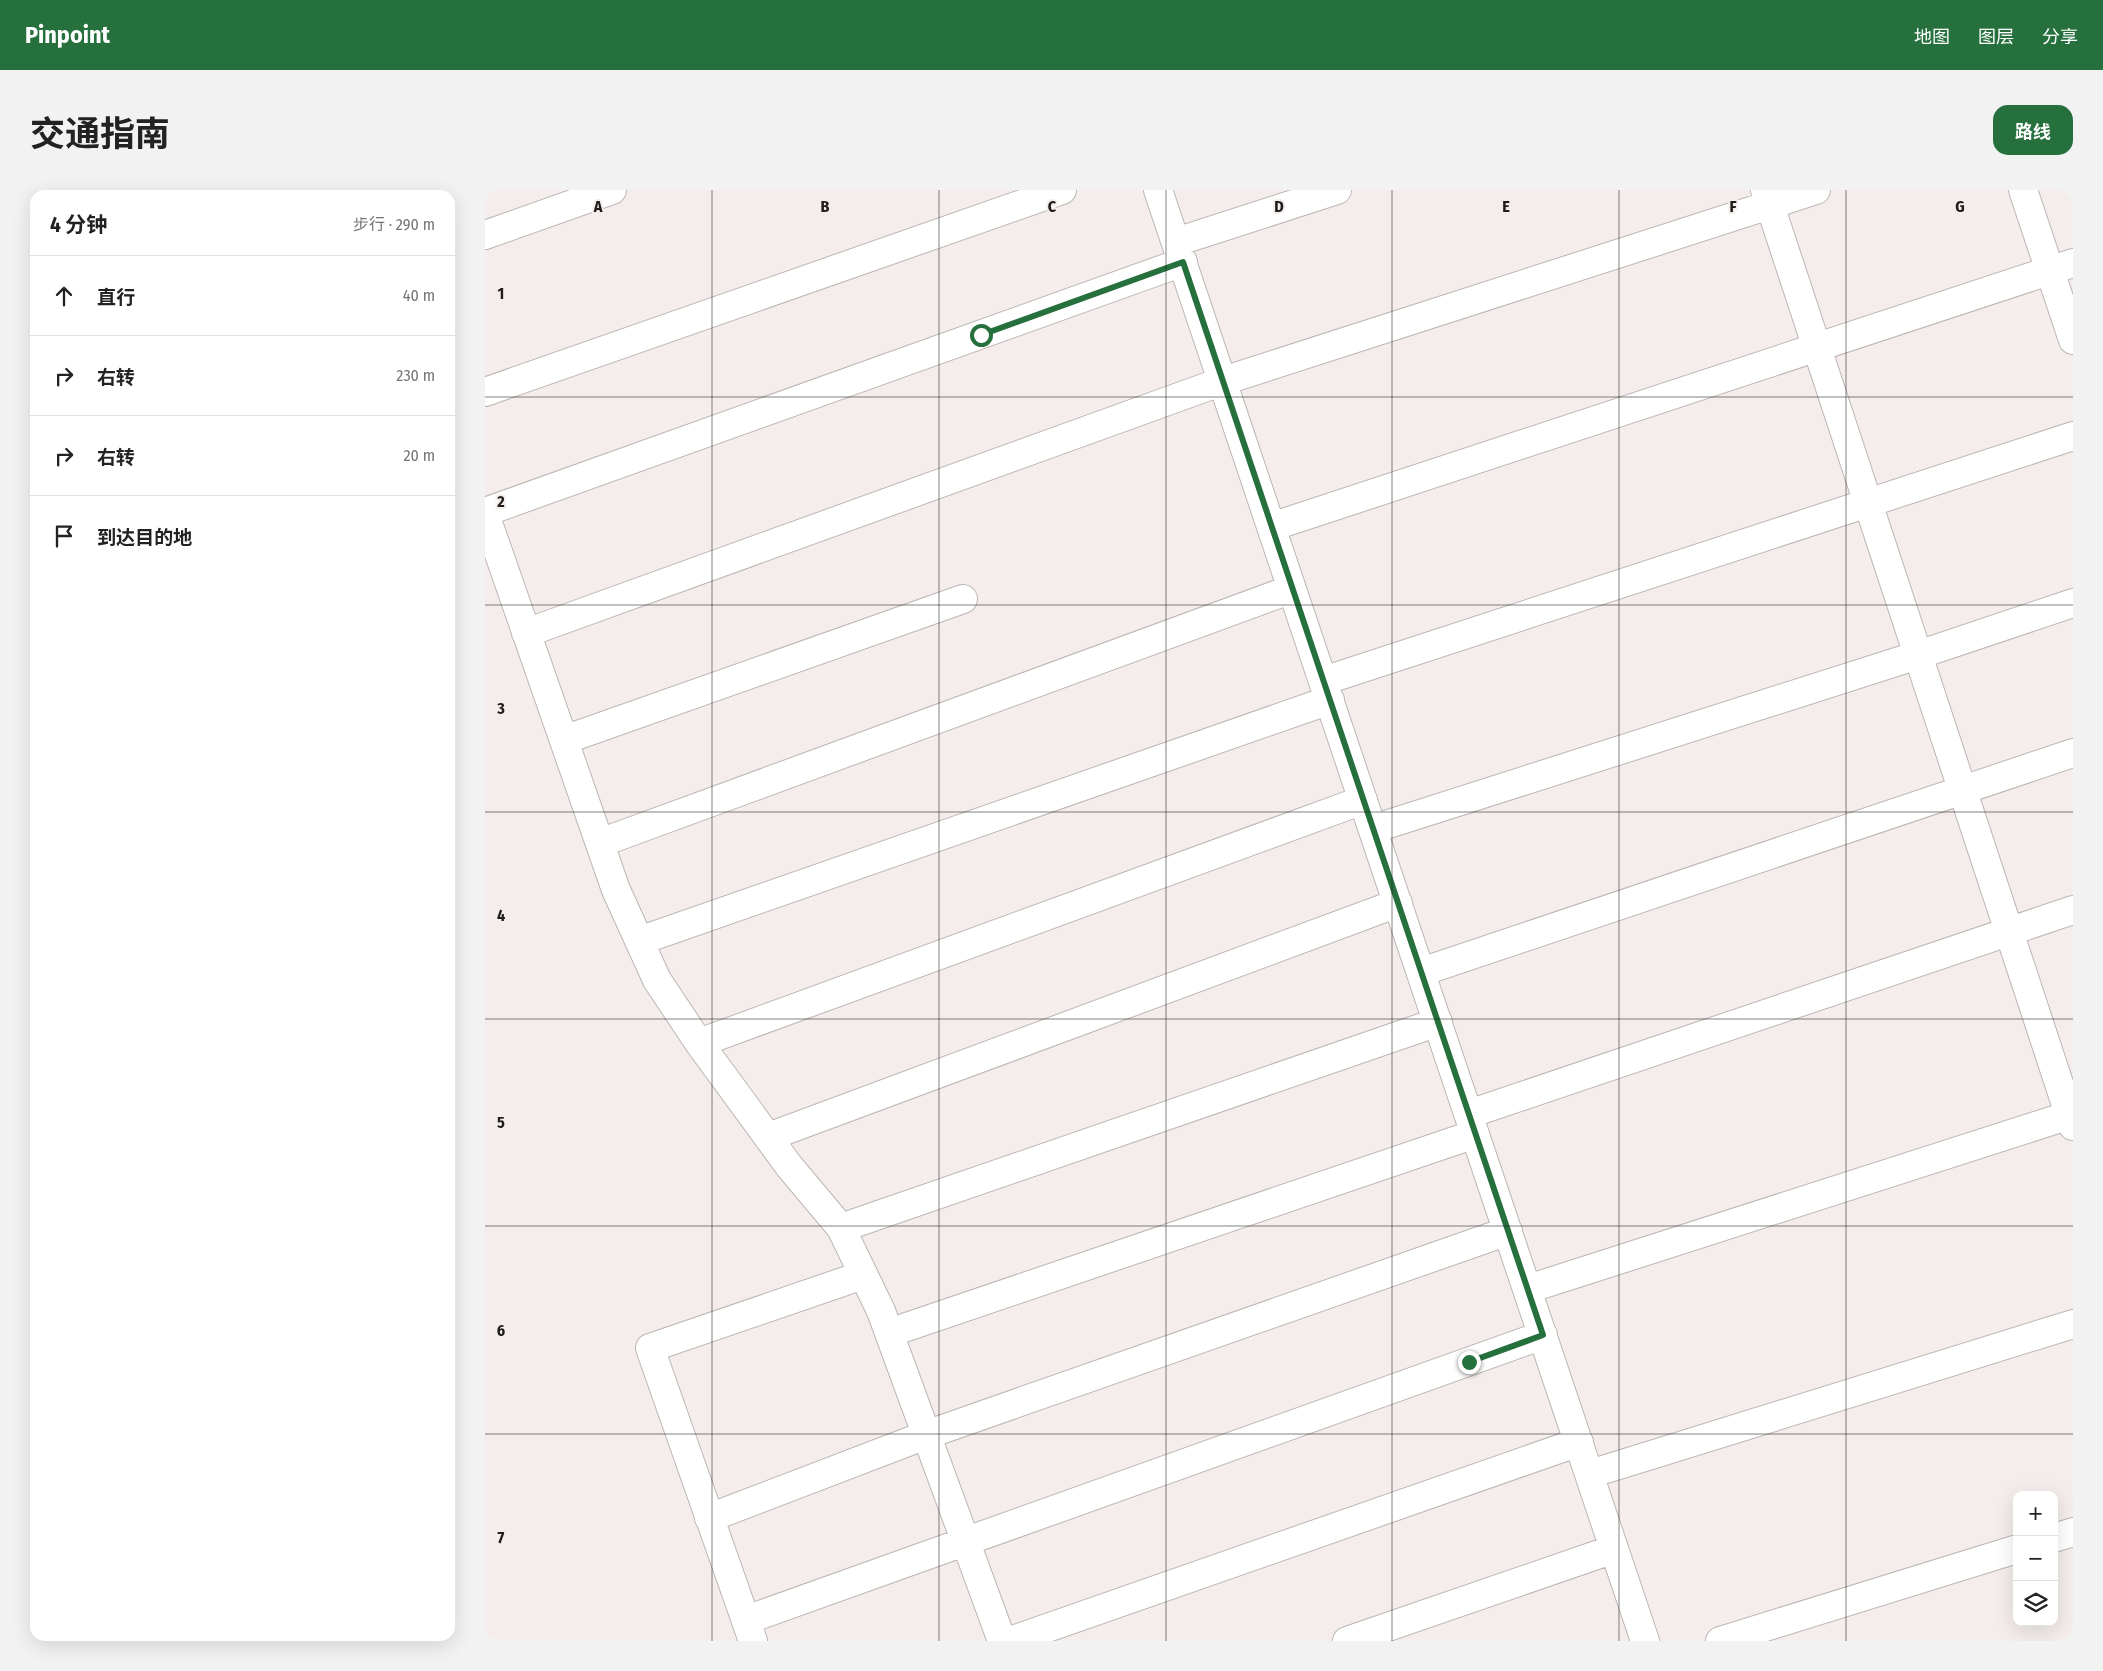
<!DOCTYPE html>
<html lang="zh">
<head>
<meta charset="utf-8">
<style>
  :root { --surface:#fff; --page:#f2f2f2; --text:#222; --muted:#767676; --line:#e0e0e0; --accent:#26703e }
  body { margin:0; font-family:"Fira Sans Condensed","Noto Sans SC",sans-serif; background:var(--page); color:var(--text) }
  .controls { position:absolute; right:15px; bottom:15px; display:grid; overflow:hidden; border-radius:10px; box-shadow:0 5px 20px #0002 }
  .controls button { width:45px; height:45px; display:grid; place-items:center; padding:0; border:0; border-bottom:1px solid var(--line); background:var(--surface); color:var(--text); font:25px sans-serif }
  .stop { position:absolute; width:15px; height:15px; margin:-11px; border:4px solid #26703e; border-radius:50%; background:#fff }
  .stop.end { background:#26703e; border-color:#fff; box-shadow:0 1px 5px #0008 }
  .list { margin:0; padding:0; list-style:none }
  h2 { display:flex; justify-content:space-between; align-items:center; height:65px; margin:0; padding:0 20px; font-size:21px }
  h2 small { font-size:16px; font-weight:400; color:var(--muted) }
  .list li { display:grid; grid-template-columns:32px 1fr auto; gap:15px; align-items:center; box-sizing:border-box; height:80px; padding:0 20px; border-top:1px solid var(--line) }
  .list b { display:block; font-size:19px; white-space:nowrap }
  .list em { font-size:16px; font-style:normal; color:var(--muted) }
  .icon { flex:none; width:28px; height:28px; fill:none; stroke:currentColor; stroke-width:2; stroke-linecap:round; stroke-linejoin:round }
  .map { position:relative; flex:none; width:1588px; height:1451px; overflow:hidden; border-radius:15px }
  header { display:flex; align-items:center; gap:30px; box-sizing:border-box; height:70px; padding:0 25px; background:var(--accent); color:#fff }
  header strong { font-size:24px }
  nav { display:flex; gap:28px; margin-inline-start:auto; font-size:18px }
  .intro { display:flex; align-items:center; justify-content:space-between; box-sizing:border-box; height:120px; padding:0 30px }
  h1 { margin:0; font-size:35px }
  .button { padding:12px 22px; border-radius:15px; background:var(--accent); color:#fff; font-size:18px; font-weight:700 }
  main { display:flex; gap:30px; padding:0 30px }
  aside { flex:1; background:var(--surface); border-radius:15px; box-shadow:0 5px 20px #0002 }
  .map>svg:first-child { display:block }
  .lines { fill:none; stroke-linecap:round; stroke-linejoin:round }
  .minor-casing { stroke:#bcb6b3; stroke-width:30 }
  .minor { stroke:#fff; stroke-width:28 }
  .route { stroke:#26703e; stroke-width:6 }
  .grid { fill:none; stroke:#1f1c1c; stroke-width:1; stroke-opacity:0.55 }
  .grid-label { font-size:16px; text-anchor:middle; font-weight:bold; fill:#1f1c1c; stroke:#f4edeb; stroke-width:4; stroke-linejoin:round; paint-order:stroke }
</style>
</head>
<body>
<header>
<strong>Pinpoint</strong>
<nav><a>地图</a><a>图层</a><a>分享</a></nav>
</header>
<div class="intro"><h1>交通指南</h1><a class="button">路线</a></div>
<main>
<aside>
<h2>4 分钟<small>步行 · 290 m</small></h2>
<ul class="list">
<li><svg class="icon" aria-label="ahead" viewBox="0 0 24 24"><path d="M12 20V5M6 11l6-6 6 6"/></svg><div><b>直行</b></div><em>40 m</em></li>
<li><svg class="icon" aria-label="right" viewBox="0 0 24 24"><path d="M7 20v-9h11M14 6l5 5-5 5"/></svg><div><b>右转</b></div><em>230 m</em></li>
<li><svg class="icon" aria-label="right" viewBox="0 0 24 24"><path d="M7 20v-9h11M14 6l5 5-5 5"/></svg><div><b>右转</b></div><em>20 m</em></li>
<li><svg class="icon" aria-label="arrive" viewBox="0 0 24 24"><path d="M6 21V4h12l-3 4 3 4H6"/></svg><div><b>到达目的地</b></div></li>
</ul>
</aside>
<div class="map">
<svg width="1588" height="1451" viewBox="0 0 1588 1451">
  <rect width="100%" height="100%" fill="#f4edeb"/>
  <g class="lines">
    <defs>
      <path id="minor" d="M673,0L1160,1451
        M1280,0L1588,936
        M1538,0L1588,150
        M0,45L127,0
        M691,52L852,0
        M0,202L577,0
        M0,322L698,72
        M0,324L131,700L172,790L214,853L304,976L356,1038L396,1121L517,1451
        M786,337L1588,73
        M41,443L738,191L1331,0
        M838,491L1588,246
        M79,550L478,409
        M888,639L1433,465L1588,413
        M115,653L807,399
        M154,751L845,510
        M936,782L1588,563
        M214,853L878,610
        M984,924L1588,720
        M283,947L913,713
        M356,1038L953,832
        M1043,1099L1588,924
        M404,1143L990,944
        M1105,1284L1588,1134
        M224,1328L441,1245L1023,1041
        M1569,1348L1588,1342
        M261,1430L1058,1145
        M268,1451L165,1158L378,1085
        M525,1451L1094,1252
        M862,1451L1129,1359
        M1235,1451L1532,1359"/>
    </defs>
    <use href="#minor" class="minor-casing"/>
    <use href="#minor" class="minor"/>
  </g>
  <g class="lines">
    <path class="route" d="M496,145L698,72L1058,1145L984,1172"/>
  </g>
  <path class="grid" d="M227,0V1451M454,0V1451M681,0V1451M907,0V1451M1134,0V1451M1361,0V1451M0,207H1588M0,415H1588M0,622H1588M0,829H1588M0,1036H1588M0,1244H1588"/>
  <g class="grid-label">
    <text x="113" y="22">A</text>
    <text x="340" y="22">B</text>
    <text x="567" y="22">C</text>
    <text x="794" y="22">D</text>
    <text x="1021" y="22">E</text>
    <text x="1248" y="22">F</text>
    <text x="1475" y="22">G</text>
    <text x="16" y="109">1</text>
    <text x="16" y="317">2</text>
    <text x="16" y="524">3</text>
    <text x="16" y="731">4</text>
    <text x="16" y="938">5</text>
    <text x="16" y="1146">6</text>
    <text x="16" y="1353">7</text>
  </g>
</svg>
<div class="controls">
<button>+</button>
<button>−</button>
<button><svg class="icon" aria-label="layers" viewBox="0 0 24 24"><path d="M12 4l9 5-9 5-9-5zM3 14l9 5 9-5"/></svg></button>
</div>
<div class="stop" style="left:496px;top:145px"></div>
<div class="stop end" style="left:984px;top:1172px"></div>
</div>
</main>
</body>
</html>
